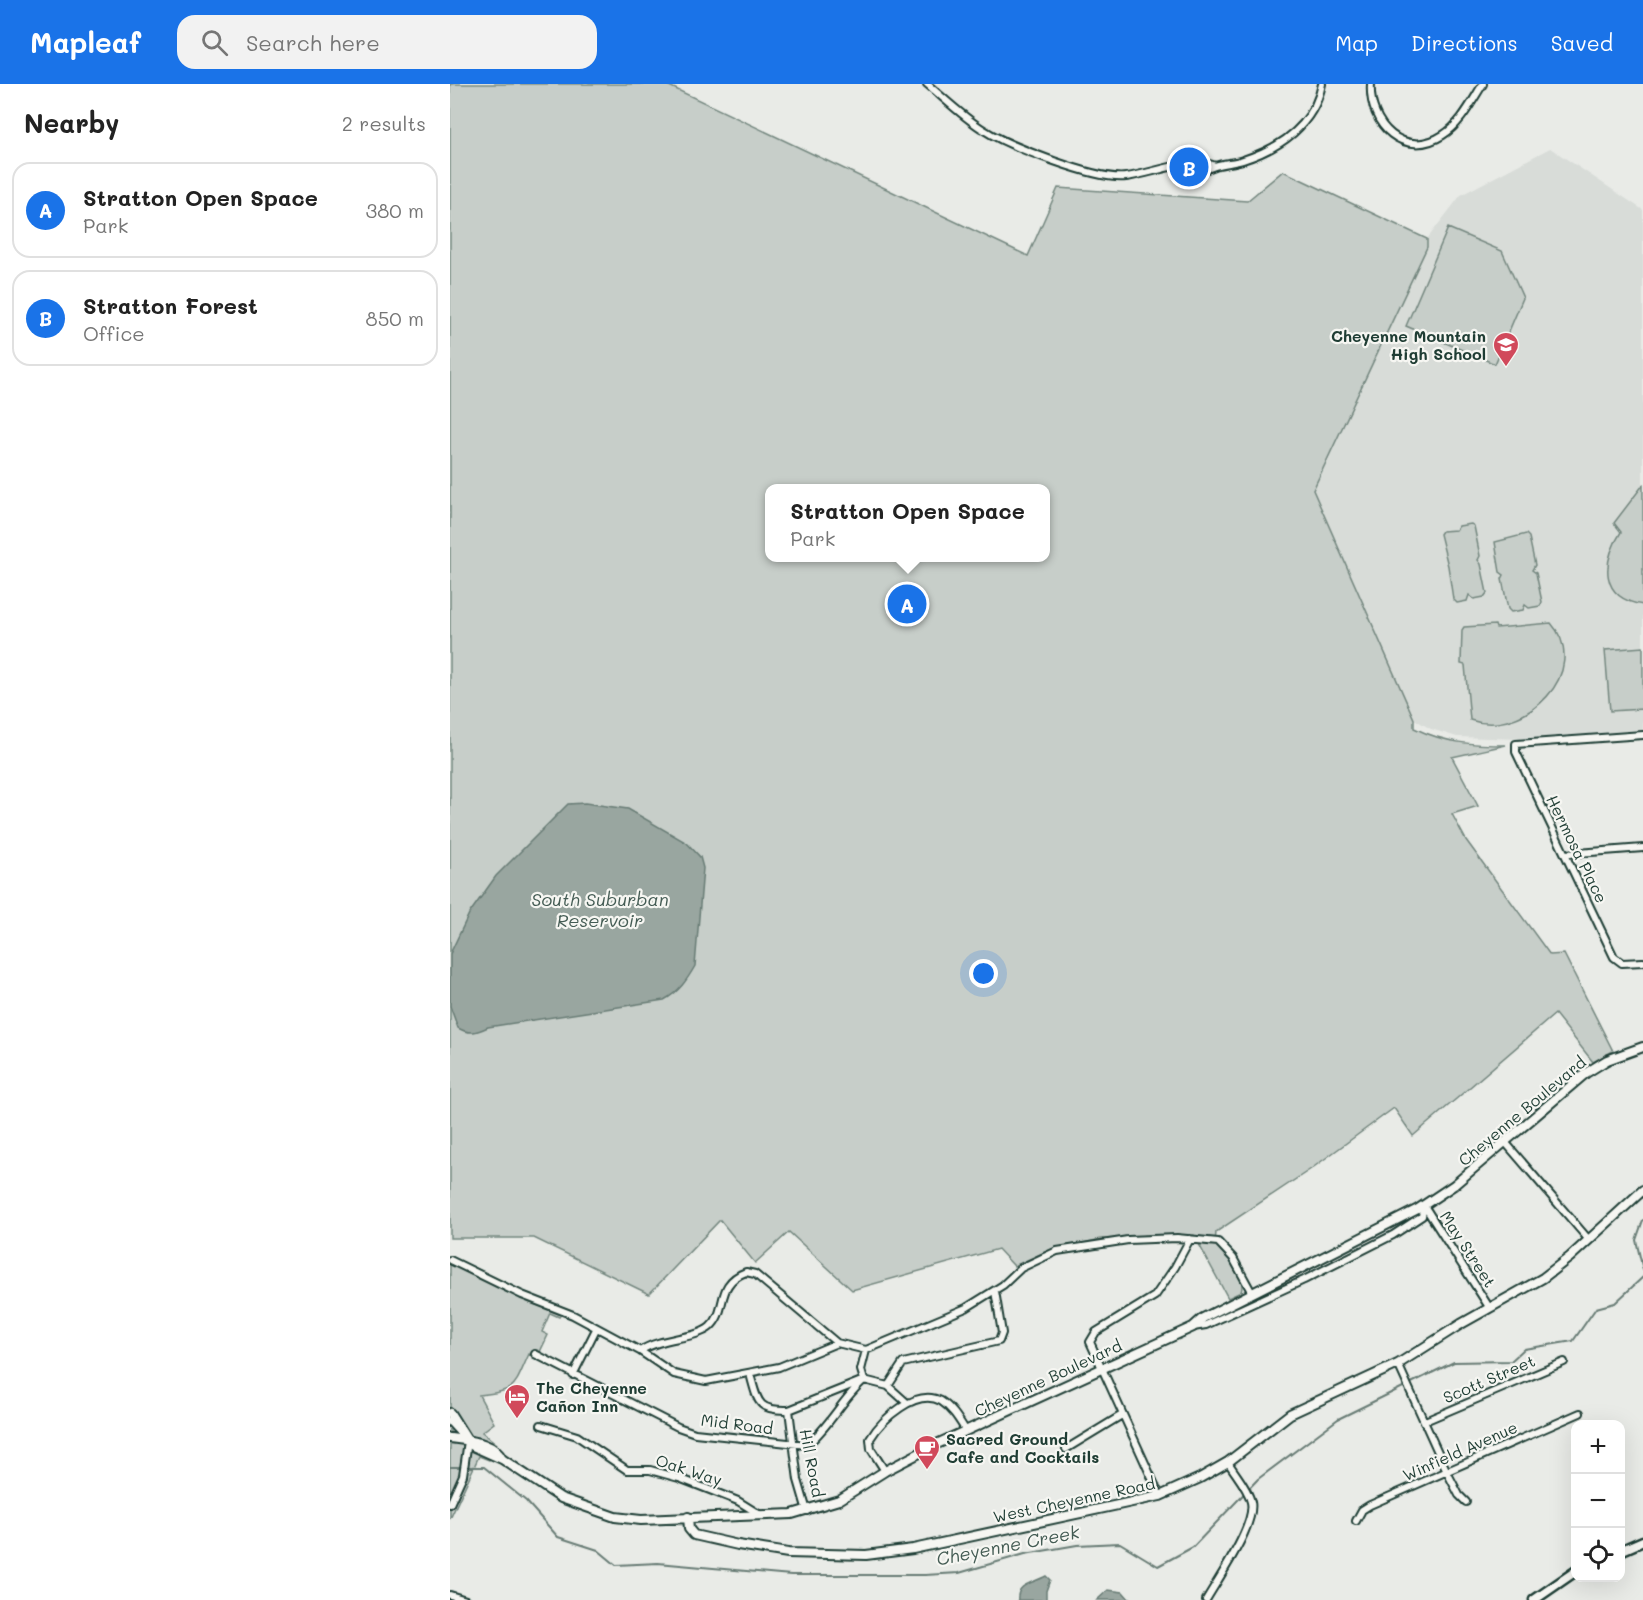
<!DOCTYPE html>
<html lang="en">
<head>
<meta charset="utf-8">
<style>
  :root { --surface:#fff; --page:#f2f2f2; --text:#222; --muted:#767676; --line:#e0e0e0; --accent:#1a73e8 }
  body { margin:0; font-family:Mali,sans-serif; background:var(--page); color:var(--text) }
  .controls { position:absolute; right:18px; bottom:18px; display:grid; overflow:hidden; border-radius:12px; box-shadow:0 6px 24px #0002 }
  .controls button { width:54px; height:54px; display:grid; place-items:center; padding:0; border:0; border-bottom:2px solid var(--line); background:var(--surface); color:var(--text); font:30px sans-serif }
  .you { position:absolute; left:534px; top:890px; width:21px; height:21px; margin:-15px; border:4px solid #fff; border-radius:50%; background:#1a73e8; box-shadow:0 0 0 9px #1a73e833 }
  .badge { display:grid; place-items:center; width:39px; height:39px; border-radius:50%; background:var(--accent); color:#fff; font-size:20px; font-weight:700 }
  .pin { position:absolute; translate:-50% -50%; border:3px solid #fff; box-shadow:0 2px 6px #0006 }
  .popup { position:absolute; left:315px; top:400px; width:285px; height:78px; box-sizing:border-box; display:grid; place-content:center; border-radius:12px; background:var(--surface); filter:drop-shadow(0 2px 4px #0005); font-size:20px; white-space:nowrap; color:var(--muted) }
  .popup b { font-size:22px; color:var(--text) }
  .popup::after { content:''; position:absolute; left:50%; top:100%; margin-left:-12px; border:12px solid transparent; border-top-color:var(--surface) }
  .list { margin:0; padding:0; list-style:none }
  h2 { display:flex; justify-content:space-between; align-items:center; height:78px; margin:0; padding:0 24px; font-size:26px }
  h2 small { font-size:20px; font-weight:400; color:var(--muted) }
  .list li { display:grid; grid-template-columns:39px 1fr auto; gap:18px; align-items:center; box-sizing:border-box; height:96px; margin:0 12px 12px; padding:0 12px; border:2px solid var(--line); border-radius:18px }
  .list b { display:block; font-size:22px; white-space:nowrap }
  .list p { margin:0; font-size:20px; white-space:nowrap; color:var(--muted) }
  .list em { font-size:20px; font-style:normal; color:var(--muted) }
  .icon { flex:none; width:33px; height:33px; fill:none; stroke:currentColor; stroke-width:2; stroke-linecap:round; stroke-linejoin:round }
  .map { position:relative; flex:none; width:1193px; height:1516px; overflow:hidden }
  header { display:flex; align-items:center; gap:36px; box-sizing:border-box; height:84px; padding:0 30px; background:var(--accent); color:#fff }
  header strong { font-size:28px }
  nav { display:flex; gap:33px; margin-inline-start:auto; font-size:21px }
  .search { width:420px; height:54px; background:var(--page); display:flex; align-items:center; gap:15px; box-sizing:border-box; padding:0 21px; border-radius:18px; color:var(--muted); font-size:22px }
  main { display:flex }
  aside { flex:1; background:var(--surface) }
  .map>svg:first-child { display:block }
  .built { fill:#d8dcd8 }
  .green { fill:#c7cec9; stroke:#73867e; stroke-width:1.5; fill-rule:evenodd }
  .water { fill:#99a6a0; stroke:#687c75; stroke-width:1.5 }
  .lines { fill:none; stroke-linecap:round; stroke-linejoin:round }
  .stream { stroke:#687c75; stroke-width:2 }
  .minor-casing { stroke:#1f3d34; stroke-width:10 }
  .tertiary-casing { stroke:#1f3d34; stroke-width:12 }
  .secondary-casing { stroke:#1f3d34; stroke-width:13 }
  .minor { stroke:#f6f6f2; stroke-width:6 }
  .tertiary { stroke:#f6f6f2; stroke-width:8 }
  .secondary { stroke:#f6f6f2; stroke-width:8 }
  .labels { text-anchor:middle; stroke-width:4.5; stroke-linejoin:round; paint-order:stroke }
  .poi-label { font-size:16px; font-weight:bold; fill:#1f3d34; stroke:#f6f6f2; text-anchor:start }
  .street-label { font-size:16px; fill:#1f3d34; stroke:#f6f6f2 }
  .water-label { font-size:18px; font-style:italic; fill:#445c54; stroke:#f6f6f2 }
</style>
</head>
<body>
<header>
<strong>Mapleaf</strong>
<div class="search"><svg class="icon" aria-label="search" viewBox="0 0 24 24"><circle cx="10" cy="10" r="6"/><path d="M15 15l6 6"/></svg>Search here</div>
<nav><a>Map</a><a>Directions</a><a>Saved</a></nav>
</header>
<main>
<aside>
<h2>Nearby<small>2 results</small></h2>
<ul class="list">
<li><span class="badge">A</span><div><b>Stratton Open Space</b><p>Park</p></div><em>380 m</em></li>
<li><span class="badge">B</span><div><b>Stratton Forest</b><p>Office</p></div><em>850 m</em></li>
</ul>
</aside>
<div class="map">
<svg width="1193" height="1516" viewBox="0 0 1193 1516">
  <rect width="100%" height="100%" fill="#e9ebe7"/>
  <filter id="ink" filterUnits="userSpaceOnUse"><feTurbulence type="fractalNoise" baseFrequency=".0167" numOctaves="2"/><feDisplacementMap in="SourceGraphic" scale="12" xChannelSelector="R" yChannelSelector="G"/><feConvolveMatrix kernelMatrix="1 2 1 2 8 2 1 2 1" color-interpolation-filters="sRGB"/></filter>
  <g filter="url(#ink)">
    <path class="built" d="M1100,64L1193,126V646L1070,655L1007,653L981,645L964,635L863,406L977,163V155L1011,111Z"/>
    <path class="green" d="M0,0H215L578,172L608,104L797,117L833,87L977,155V163L863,406L964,635V644C995,659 1022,661 1056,661L1002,673L1028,722L1002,730L1016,756L1100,871L1114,870L1163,967L1143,978L1105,930L963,1052L944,1024L861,1085L766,1148L765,1160C778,1167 796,1194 791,1208L778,1214L744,1151L651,1155L597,1167L564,1182L548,1165L402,1206L339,1148L305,1179L270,1136L199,1210L84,1154H0ZM319,404H595V474H319Z
      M998,144L1052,167L1073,214L1045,280L956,242Z
      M1193,401V521C1149,514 1152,478 1171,448L1164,439Z
      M1021,440L1024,442L1030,472L1028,476L1031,480L1037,509L1034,513L1024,515L1019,511L1017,517L1007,519L1003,515L998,482L990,450L992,447L1006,446L1009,442Z
      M1076,450L1079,453L1085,481L1082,486L1086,489L1092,518L1090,522L1079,524L1075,521L1073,526L1061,528L1058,525L1052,495L1054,491L1050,488L1045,458Z
      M1101,539C1143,587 1075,655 1020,636L1015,581L1011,580L1012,546L1014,543L1045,541L1046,544Z
      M1193,563V625L1160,627L1155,566Z
      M0,1180L79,1218L111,1230L109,1233L100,1229L92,1248L98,1251L87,1274L79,1270C63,1305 68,1306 29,1311L44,1339L32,1348L47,1360L39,1376L29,1372L0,1435Z"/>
    <path class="water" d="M135,719L178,725L237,759L250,773L253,784L245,882C237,896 229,908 214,916L38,943C27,948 20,951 8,944L0,922V870L19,830L46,792L118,720Z
      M596,1492L600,1496L596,1507V1516H568C566,1499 584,1499 596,1492Z
      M658,1506L673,1508L680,1516H647Z"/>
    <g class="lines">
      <path class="stream" d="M1193,1136L1186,1156L1193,1186
        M0,1383H34L76,1417L108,1453L148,1466L166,1481L208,1479L341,1491H475L509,1489L575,1470L627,1461L670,1459L708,1482L743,1463L808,1395L888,1335L1004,1278L1061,1277L1074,1265L1123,1257L1146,1224L1165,1219L1193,1193"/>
      <defs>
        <path id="minor" d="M477,0C495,15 513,33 534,46C558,62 649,97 676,93C701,90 743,72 765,82
          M921,0C918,41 955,76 993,51C1011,40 1022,17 1033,0
          M726,84C740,91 752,87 765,82C774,79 784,79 793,76C830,64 864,41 872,0
          M1193,651L1066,660V668L1164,873L1172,879L1193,878
          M1115,770L1193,764
          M1055,1058L1139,1156
          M975,1123L1039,1223
          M0,1176L72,1211L123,1231L190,1267L224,1290L256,1297L329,1283L387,1259L416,1266L516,1224L553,1201L571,1184L607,1167L678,1156L727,1154L768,1158L783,1174L802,1209
          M743,1243L756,1241L854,1196L943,1151L972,1132L974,1121
          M190,1267C211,1253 246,1255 260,1243C279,1226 264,1200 296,1188L305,1190L387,1259
          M85,1270L228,1343L245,1349L357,1361C380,1342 392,1315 414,1296L438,1302L457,1319
          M948,1280L997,1388L1009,1411L1016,1418
          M300,1290C308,1318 307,1327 339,1326L348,1396L357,1427
          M123,1291L146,1245
          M438,1302L453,1279L549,1257L552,1249L545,1207
          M339,1326L414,1296L411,1286L416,1266
          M975,1337L1114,1278
          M91,1341L127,1352L177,1386H200L229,1394L288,1417L312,1432
          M616,1365L672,1331
          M435,1387L421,1365L420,1355C432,1335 466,1304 491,1317C502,1324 509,1336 516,1347
          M710,1412L640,1258L646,1248L705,1212L725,1183L740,1155
          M0,1420L13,1391L18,1357
          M906,1437L912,1426L920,1421L1130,1329
          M0,1511L16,1516
          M756,1516C768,1495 806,1441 801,1418C798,1404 785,1390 778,1378"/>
        <path id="tertiary" d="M0,1329L17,1356
          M0,1337L23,1362L52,1375
          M0,1354C18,1357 43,1357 52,1375L111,1414L165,1433L191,1436L342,1430L389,1416L435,1387L489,1359L743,1243L753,1234L968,1125L1004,1101L1136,989L1157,976L1193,963
          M238,1433L239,1445L244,1451L288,1461L338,1469L416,1471L463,1465L710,1412L750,1394L778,1378L840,1330L948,1280L1011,1240L1093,1194L1120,1173L1193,1106"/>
        <path id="secondary" d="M1170,1467L1193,1457
          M1084,1516L1126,1487"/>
      </defs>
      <use href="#minor" class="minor-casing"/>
      <use href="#tertiary" class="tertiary-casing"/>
      <use href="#secondary" class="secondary-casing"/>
      <use href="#minor" class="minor"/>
      <use href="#tertiary" class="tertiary"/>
      <use href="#secondary" class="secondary"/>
    </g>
  </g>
  <defs>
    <symbol id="school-pin" viewBox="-11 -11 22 30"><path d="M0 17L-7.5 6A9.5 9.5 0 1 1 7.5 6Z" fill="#d1495b" stroke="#f6f6f2"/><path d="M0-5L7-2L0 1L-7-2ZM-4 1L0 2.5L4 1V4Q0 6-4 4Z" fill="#fff"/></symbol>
    <symbol id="hotel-pin" viewBox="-11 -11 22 30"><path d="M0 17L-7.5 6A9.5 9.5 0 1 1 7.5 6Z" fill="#d1495b" stroke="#f6f6f2"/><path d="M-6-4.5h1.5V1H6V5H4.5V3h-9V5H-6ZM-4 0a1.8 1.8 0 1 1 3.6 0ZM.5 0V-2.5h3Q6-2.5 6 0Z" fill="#fff"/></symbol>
    <symbol id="cafe-pin" viewBox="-11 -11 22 30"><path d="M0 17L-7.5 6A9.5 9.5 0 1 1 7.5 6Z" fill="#d1495b" stroke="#f6f6f2"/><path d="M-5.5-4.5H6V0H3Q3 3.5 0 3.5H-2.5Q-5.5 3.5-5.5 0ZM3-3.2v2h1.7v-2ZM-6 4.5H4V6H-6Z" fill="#fff"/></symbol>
  </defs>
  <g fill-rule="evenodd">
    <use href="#school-pin" x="1041" y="246" width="30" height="40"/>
    <use href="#hotel-pin" x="52" y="1298" width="30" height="40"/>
    <use href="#cafe-pin" x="462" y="1349" width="30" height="40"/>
  </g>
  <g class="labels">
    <g class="poi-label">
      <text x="1036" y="258" text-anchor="end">Cheyenne Mountain<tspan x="1036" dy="18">High School</tspan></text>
      <text x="86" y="1310">The Cheyenne<tspan x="86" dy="18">Cañon Inn</tspan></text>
      <text x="496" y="1361">Sacred Ground<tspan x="496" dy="18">Cafe and Cocktails</tspan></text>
    </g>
    <g class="street-label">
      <text transform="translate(1127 765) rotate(64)" y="6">Hermosa Place</text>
      <text transform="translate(1072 1027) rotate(-40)" y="6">Cheyenne Boulevard</text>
      <text transform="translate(1018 1165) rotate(57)" y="6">May Street</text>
      <text transform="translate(598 1294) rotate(-25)" y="6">Cheyenne Boulevard</text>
      <text transform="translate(1039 1295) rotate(-23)" y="6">Scott Street</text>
      <text transform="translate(287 1340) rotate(7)" y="6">Mid Road</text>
      <text transform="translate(1010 1367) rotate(-24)" y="6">Winfield Avenue</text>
      <text transform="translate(362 1379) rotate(79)" y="6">Hill Road</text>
      <text transform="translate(239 1386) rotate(18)" y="6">Oak Way</text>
      <text transform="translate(624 1416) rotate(-12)" y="6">West Cheyenne Road</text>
    </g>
    <g class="water-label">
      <text x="150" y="822">South Suburban<tspan x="150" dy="21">Reservoir</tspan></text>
      <text transform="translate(558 1462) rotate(-11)" y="6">Cheyenne Creek</text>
    </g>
  </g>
</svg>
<div class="controls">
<button>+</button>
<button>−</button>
<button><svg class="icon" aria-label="locate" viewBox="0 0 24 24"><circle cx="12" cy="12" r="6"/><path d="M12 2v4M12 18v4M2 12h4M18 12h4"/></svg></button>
</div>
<div class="you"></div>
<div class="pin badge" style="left:457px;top:520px">A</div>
<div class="popup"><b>Stratton Open Space</b>Park</div>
<div class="pin badge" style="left:739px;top:83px">B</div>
</div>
</main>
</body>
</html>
